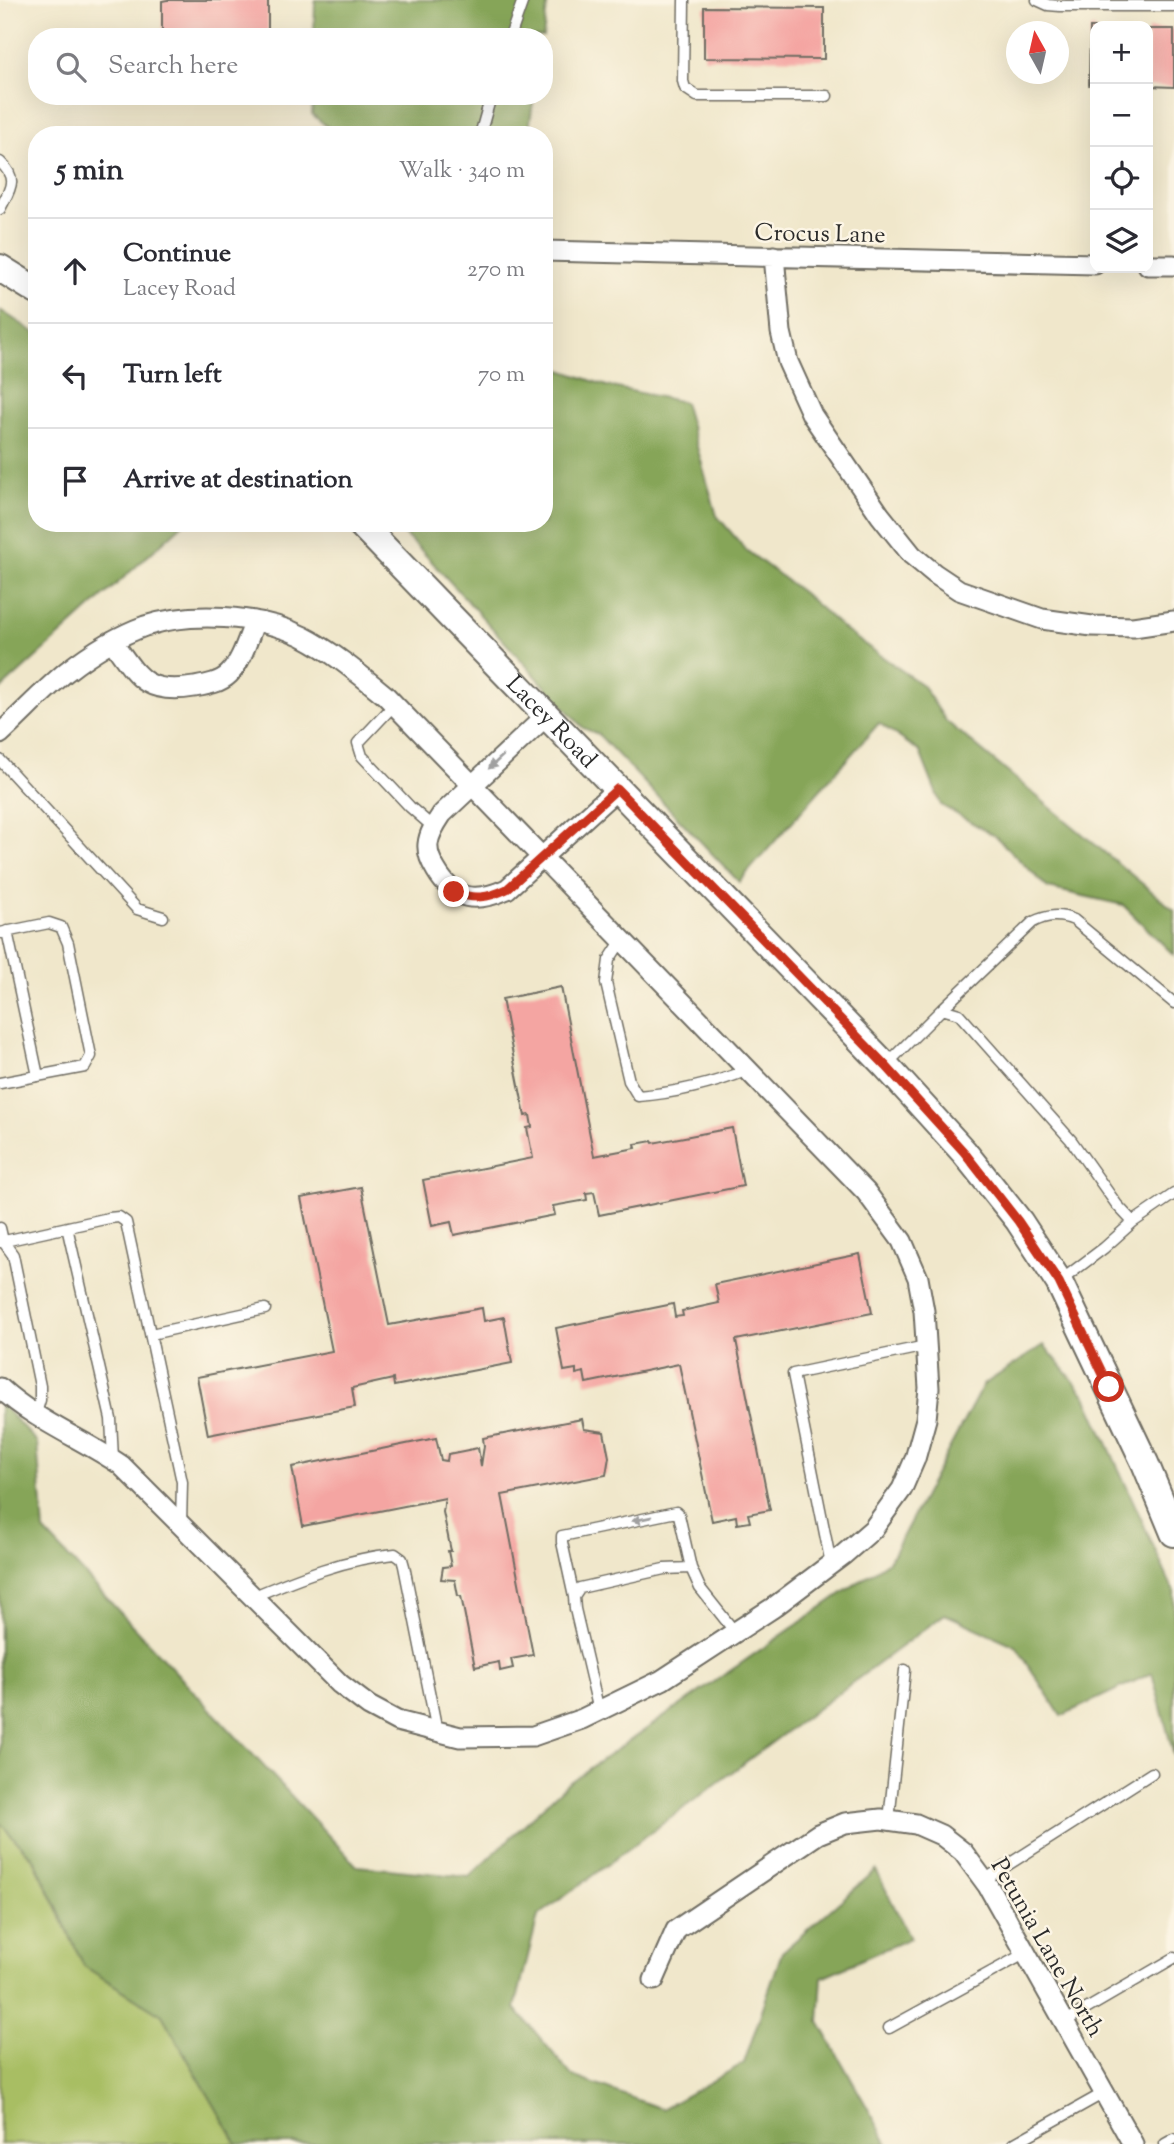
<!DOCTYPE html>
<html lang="en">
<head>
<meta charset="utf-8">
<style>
  :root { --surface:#fff; --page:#f2f2f3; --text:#2b2b33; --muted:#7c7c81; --line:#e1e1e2 }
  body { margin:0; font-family:"Sorts Mill Goudy",serif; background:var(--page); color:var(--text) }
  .controls { position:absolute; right:21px; top:21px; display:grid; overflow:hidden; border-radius:14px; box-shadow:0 7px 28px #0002 }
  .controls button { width:63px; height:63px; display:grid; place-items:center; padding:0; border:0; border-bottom:2px solid var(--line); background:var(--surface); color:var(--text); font:35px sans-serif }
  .compass { position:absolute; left:1006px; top:21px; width:63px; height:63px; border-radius:50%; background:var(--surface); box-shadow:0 7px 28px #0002; rotate:352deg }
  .stop { position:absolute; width:21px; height:21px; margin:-16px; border:5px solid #c8321e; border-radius:50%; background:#fff }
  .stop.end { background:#c8321e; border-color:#fff; box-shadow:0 2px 7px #0008 }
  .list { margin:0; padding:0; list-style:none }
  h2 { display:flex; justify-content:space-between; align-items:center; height:91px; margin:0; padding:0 28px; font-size:30px }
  h2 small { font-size:23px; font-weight:400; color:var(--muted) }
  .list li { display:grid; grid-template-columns:46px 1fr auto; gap:21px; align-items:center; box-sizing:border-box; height:105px; padding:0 28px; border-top:2px solid var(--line) }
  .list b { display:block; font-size:26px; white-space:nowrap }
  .list p { margin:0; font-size:23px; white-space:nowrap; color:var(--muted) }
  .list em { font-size:23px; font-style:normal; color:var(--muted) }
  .icon { flex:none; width:38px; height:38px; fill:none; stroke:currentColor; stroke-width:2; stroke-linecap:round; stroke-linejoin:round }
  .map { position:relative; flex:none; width:1174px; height:2144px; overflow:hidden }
  .search { position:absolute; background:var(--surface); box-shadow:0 7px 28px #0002; left:28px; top:28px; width:525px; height:77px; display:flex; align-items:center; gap:18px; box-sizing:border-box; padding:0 24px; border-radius:28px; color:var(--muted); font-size:26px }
  .panel { position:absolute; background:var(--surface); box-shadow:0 7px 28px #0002; left:28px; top:126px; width:525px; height:406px; border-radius:28px }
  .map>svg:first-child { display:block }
  .green { fill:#a8be63; stroke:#6a7447; stroke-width:2 }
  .forest { fill:#86a559; stroke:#586842; stroke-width:2 }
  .building { fill:#f4a5a2 }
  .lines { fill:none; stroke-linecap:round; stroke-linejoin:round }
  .lane-casing { stroke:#706d63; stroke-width:13 }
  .street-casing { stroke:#706d63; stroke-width:23 }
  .secondary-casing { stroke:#706d63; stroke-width:30 }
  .lane { stroke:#fff; stroke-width:10 }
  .street { stroke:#fff; stroke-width:19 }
  .secondary { stroke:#fff; stroke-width:26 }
  .oneway { fill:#a0a0a0 }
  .route { stroke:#c8321e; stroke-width:9 }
  .labels { text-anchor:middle; stroke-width:5; stroke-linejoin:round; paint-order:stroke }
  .street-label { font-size:24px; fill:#2b2b2b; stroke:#fcf5e5 }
</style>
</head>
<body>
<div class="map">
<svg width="1174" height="2144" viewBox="0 0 1174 2144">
  <rect width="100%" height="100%" fill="#fcf5e5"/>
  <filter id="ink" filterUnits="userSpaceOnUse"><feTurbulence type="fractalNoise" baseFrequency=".0143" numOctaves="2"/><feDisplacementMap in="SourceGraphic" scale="14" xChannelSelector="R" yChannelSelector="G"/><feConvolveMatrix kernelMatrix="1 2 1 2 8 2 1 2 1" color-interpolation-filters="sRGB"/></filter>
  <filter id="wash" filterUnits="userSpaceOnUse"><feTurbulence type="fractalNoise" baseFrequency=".00686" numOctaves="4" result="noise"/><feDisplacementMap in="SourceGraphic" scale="28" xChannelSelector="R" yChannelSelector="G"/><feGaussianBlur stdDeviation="1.57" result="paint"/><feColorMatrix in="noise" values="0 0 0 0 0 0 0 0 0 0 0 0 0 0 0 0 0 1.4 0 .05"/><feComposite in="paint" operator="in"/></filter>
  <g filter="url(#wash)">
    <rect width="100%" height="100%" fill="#f0e7cb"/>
    <path class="green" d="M0,1823L34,1860L84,1966L162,2015L237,2144H0Z"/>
    <path class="forest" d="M315,0H548L543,37H314Z
      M313,96H534L528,135H337L312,114Z
      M0,310L37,334V523H184L0,690Z
      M544,364L607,386L684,402L717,516L746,550L803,593L846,631L922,685L946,721L1174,910V955L1123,905L1048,888L995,836L941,805L920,752L879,723L739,882L598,734L583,728L422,551L391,523H544Z
      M1044,1345L1086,1396L1174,1592V1756L1152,1673L1061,1716L1016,1646L945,1614L538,1916L515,2008L572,2076L662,2109L744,2063L782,1952L876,1870L910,1938L822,1977L819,2022L888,2144H237L162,2015L84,1966L35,1860L0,1823V1403L37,1442L44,1531L357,1866L469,1877L567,1784L890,1560L983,1385Z"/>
    <g id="blocks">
      <path class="building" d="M167,0H268V37H165L166,32H162V1Z
        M704,7L824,8V59L704,58Z
        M1090,28H1095V86L1089,85Z
        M1148,29H1174V87L1148,86Z
        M561,987L594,1156L636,1148L635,1144L652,1141L653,1143L732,1128L743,1186L599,1215L594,1192L586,1193L587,1200L553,1206L555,1215L454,1235L451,1222L432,1226L423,1180L533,1158L527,1128L532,1127L530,1115L525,1116L502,999Z
        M361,1187L389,1325L482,1308L484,1321L504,1317L512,1363L394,1386L393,1379L352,1388L355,1407L208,1435L197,1377L332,1351L301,1198Z
        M860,1254L872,1313L736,1340L770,1510L748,1514L750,1522L737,1524L736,1516L712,1521L679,1364L586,1383L584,1372L576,1374V1369L564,1371L556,1328L673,1304L675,1317L683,1316L682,1311L719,1303L715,1284Z
        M582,1419L584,1429L604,1432L609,1457L606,1475L502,1495L533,1655L511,1659L513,1668L500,1671L499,1662L475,1667L461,1596H458L455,1580L441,1579L443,1567L451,1566L448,1551H451L443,1512L445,1498L303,1526L292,1467L436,1438L441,1460L447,1461L448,1454L478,1448L481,1466L484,1446L483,1438Z"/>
    </g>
  </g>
  <g filter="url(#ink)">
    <use href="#blocks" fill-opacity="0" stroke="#706d63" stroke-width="2"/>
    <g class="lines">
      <defs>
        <path id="lane" d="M684,0L683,81L685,88L697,96H827
          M1037,0L1048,5L1060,6H1174
          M510,37L523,0
          M480,135L491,96
          M0,162C19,179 10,189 0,209
          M394,705L358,743L362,756L410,807L433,827
          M0,760L137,909L163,917
          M7,931L38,1076
          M0,933L49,923L61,927L68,943L91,1056L85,1067L0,1083
          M622,940L609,960L606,983L629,1081L638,1096C676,1093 713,1084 748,1070
          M942,1009L1033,922C1047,915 1059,914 1074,920L1174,1003
          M886,1065L942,1009L959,1014L1071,1140L1117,1205L1133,1222L1104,1248L1059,1282
          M1133,1222L1174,1194
          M67,1227L111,1419L113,1459
          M0,1228L3,1241L13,1255L40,1386V1400L35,1416
          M0,1242L109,1218L119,1217L126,1222L182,1482L181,1525
          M151,1334L265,1309
          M831,1564L793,1374L926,1346
          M252,1597C297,1578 347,1558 395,1554L402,1559L404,1566L437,1731
          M574,1597L562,1542V1536L567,1535L676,1512L679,1515L691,1568
          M599,1711L575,1609L574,1597L580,1588L664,1569L691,1568L700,1588L735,1632
          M889,1820L905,1670
          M984,1880L1152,1773
          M1064,2022L1174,1958
          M889,2028L1026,1953
          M1013,2144L1104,2093
          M1165,2144L1174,2139"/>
        <path id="street" d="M544,251L1095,264
          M774,256L781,332L788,362L812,415L880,515L912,555L935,574L959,590L1042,619L1092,626L1133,627L1174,621
          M1148,265H1174
          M112,641C138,677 145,695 194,687C206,685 220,683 229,674C242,661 248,638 255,621
          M546,716L442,814C436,823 429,833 428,844C427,854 431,862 436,870C454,901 476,903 507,889L617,789
          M0,734C22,714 43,691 66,672C89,654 117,636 145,626C191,611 259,615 302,636C333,652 358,673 385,695L866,1192L902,1241L918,1278L924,1311L929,1388L926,1419L915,1459L902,1489L873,1529L843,1555L774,1607L662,1680L582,1719L533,1736L460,1737L397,1721L369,1706L340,1684L121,1465C81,1438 36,1421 0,1388
          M654,1980L676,1930L818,1834L845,1823L881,1819L916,1824L941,1835L963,1852L988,1886L1133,2144"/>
        <g id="secondary">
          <path d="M0,268L37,291"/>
          <path id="s1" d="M360,523L886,1066L964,1152L1019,1221L1059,1282L1145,1463L1174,1533"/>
        </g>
      </defs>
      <use href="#lane" class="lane-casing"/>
      <use href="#street" class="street-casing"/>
      <use href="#secondary" class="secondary-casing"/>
      <use href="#lane" class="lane"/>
      <use href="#street" class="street"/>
      <use href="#secondary" class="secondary"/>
    </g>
    <defs><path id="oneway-solid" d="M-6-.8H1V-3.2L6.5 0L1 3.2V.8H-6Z" transform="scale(1.75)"/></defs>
    <g class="oneway">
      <use href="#oneway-solid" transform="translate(496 762) rotate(137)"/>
      <use href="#oneway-solid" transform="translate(642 1519) rotate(168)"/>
    </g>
  </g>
  <g class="lines" filter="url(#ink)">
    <path class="route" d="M454,892C474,900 488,898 507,889L617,789L886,1066L964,1152L1018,1221L1059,1282L1109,1387"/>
  </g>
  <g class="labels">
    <g class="street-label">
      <text transform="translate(820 233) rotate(1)" y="8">Crocus Lane</text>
      <text dy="8" stroke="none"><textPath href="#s1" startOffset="276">Lacey Road</textPath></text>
      <text transform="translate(1048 1947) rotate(60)" y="8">Petunia Lane North</text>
    </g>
  </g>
</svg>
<div class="controls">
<button>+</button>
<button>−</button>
<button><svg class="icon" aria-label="locate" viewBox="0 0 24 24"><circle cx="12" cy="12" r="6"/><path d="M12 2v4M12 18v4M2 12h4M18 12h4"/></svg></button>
<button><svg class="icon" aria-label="layers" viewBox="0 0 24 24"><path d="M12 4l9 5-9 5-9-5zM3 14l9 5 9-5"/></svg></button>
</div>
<svg class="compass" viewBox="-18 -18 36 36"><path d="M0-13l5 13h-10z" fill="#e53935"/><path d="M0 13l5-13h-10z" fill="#7c7c81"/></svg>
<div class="stop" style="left:1109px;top:1387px"></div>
<div class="stop end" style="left:454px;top:892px"></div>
<div class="search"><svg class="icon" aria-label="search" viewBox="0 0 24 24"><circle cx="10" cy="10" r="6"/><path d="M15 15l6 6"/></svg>Search here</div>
<section class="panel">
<h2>5 min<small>Walk · 340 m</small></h2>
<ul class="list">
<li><svg class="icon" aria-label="ahead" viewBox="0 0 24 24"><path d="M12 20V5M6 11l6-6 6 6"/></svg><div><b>Continue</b><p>Lacey Road</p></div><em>270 m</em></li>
<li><svg class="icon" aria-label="left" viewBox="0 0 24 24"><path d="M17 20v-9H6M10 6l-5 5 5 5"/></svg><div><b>Turn left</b></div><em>70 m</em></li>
<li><svg class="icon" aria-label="arrive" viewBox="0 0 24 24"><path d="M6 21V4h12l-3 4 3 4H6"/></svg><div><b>Arrive at destination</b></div></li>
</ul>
</section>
</div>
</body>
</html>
